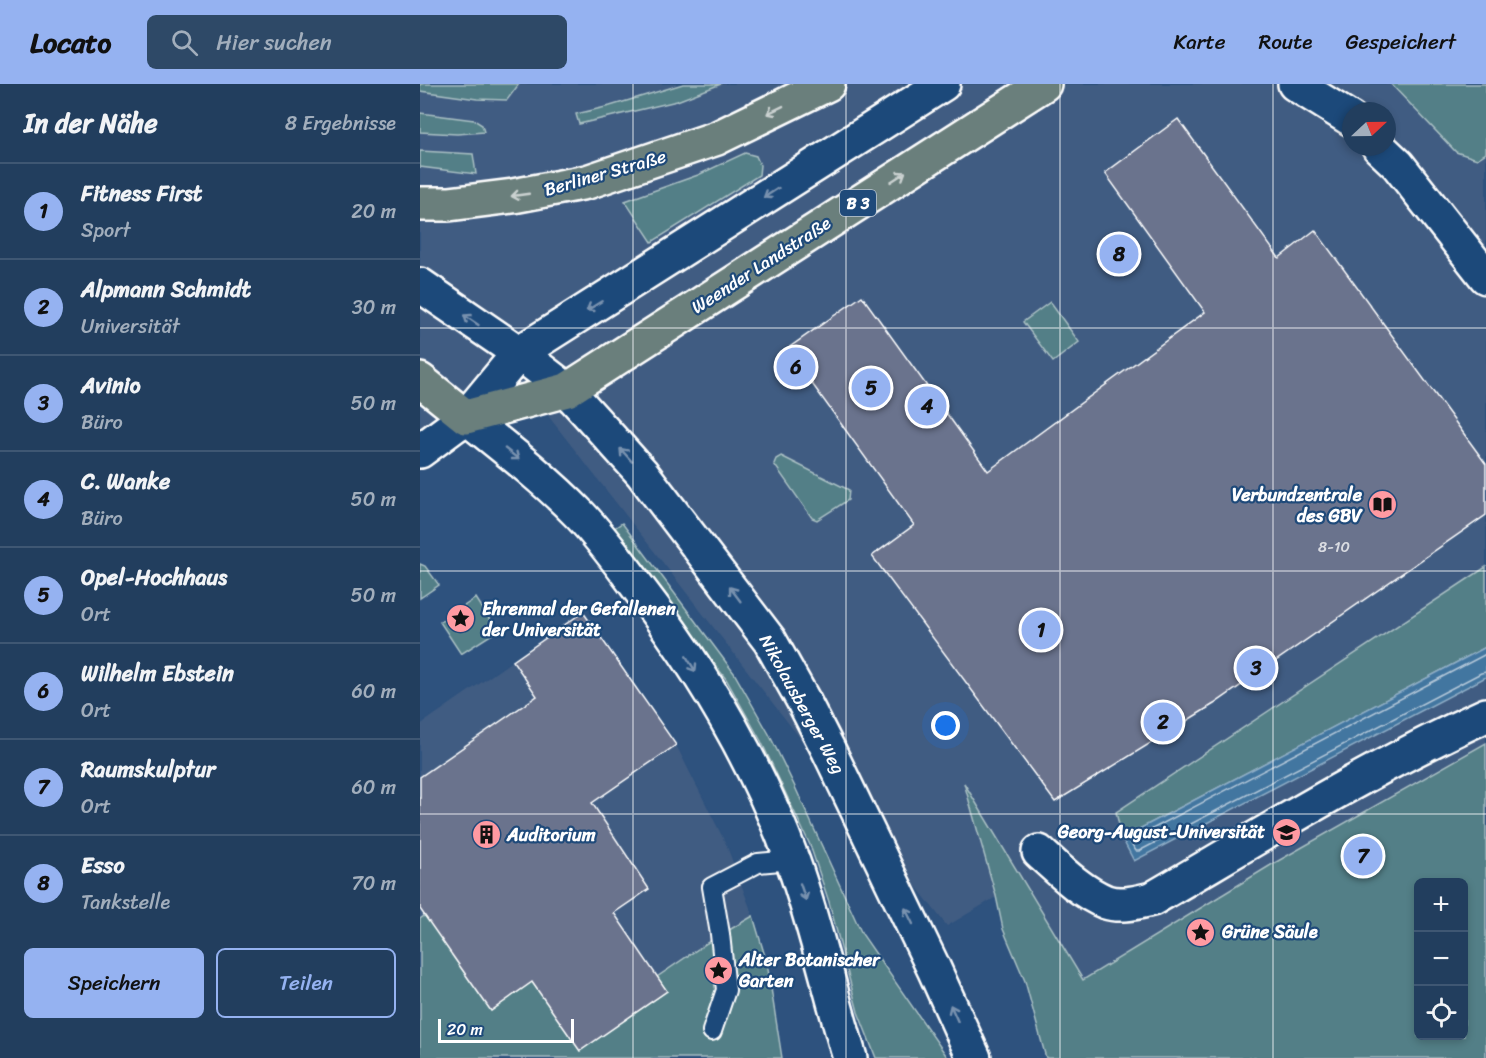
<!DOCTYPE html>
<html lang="de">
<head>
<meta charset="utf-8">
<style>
  :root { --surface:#223e5e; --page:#2e4967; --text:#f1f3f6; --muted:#a2aebc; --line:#3f5773; --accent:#95b2f1 }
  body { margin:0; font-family:Sriracha,sans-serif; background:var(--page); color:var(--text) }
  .controls { position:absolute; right:18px; bottom:18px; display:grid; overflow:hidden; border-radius:9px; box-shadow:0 3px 9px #0003 }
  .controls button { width:54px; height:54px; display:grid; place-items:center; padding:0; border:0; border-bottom:2px solid var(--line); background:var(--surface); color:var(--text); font:30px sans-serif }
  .compass { position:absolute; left:922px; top:18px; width:54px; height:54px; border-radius:50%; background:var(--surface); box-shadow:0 3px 9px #0003; rotate:68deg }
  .scale { position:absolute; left:18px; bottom:15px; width:136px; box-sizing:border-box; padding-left:6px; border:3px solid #fff; border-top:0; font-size:16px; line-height:21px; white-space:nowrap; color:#fff; -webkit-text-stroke:4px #1f4a7a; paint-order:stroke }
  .you { position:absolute; left:526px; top:642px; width:21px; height:21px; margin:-15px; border:4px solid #fff; border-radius:50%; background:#1a73e8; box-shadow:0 0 0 9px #1a73e833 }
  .badge { display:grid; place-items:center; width:39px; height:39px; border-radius:50%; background:var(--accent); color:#111; font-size:20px; font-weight:700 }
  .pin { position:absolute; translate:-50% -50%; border:3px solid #fff; box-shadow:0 2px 6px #0006 }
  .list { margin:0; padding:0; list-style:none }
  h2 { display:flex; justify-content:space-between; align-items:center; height:78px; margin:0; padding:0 24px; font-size:26px }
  h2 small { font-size:20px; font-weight:400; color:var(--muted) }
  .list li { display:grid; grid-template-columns:39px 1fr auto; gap:18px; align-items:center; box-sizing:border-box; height:96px; padding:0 24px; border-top:2px solid var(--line) }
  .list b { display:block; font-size:22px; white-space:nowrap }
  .list p { margin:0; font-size:20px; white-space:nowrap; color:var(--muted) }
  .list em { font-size:20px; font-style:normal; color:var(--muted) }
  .actions { display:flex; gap:12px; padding:18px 24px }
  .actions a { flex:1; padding:14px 0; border:2px solid var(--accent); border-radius:9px; text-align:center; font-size:21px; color:var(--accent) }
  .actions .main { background:var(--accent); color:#111 }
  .icon { flex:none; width:33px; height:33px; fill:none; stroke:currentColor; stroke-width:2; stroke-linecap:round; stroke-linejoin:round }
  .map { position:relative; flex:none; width:1066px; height:974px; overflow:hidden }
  header { display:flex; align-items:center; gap:36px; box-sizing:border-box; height:84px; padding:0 30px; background:var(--accent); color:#111 }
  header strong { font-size:28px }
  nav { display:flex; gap:33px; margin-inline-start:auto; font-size:21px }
  .search { width:420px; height:54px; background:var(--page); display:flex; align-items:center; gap:15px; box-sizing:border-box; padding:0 21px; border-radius:9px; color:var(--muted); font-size:22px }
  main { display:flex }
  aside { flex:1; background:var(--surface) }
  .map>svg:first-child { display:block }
  .built { fill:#405c82; fill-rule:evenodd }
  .green { fill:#537f87; stroke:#a9bfc3; stroke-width:1.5; fill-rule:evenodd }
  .water { fill:#4376a0; stroke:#8eadc6; stroke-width:1.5 }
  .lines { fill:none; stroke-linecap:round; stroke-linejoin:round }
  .shore { stroke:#b4c8d9; stroke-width:1.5 }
  .building { fill:#6b738d; stroke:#fff; stroke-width:1.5 }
  .lane-casing { stroke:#fff; stroke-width:22 }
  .street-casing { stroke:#fff; stroke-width:38 }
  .secondary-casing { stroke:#fff; stroke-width:38 }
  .primary-casing { stroke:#fff; stroke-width:38 }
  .lane { stroke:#1f4a7a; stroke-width:18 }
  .street { stroke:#1f4a7a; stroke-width:33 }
  .secondary { stroke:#1f4a7a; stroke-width:33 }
  .primary { stroke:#6b7f7c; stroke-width:33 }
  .oneway { stroke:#cbd2d1 }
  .oneway2 { stroke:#7992af }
  .grid { fill:none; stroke:#fff; stroke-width:1.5; stroke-opacity:0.55 }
  .labels { text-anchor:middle; stroke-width:4.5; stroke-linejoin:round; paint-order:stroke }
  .number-label { font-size:15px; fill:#dadce2 }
  .shield { fill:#1f4a7a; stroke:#bcc9d7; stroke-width:1.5 }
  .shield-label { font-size:16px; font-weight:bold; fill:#fff }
  .street-label { font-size:18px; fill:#fff; stroke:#1f4a7a }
  .poi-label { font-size:18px; font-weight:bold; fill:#fff; stroke:#1f4a7a; text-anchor:start }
</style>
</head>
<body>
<header>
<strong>Locato</strong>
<div class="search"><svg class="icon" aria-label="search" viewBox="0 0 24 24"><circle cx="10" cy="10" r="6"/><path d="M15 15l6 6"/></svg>Hier suchen</div>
<nav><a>Karte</a><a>Route</a><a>Gespeichert</a></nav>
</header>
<main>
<aside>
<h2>In der Nähe<small>8 Ergebnisse</small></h2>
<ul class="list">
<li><span class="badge">1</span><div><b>Fitness First</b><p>Sport</p></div><em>20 m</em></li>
<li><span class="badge">2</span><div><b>Alpmann Schmidt</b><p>Universität</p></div><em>30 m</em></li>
<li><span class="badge">3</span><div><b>Avinio</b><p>Büro</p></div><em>50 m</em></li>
<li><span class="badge">4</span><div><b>C. Wanke</b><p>Büro</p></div><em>50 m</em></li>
<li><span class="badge">5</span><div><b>Opel-Hochhaus</b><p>Ort</p></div><em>50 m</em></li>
<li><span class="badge">6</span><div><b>Wilhelm Ebstein</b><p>Ort</p></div><em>60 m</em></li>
<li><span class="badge">7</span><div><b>Raumskulptur</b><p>Ort</p></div><em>60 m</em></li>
<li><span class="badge">8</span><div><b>Esso</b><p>Tankstelle</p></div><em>70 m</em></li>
</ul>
<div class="actions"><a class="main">Speichern</a><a>Teilen</a></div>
</aside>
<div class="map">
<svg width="1066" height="974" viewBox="0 0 1066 974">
  <rect width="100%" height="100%" fill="#2e527e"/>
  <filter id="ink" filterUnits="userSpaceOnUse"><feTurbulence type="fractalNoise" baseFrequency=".0167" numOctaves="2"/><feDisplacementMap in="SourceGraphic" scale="12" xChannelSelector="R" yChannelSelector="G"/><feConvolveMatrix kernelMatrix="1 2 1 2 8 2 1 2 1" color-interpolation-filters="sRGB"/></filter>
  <g filter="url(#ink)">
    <path class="built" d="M0,0H1066V974H626L605,897L583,845L576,813L527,842L104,301L0,375ZM931,27H967V63H931ZM998,798H1044V952H998Z
      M163,528L256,661L306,760L330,824L347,879L362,974H0V641Z"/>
    <path class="green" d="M0,0H99L87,16L57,15L0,7Z
      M263,0H301L257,17L159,40L156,30L190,22Z
      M971,0H1066V69L1057,75L1036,68Z
      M0,29L54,36L62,41L64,48L37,50L0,48Z
      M0,67L53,70L56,90L0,83Z
      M325,69L336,72L340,81L339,91L232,158L205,117L278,91Z
      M630,218L659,258L633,278L603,238Z
      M361,372L429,406L428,416L397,436L392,434L354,380L356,375Z
      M202,439L314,589L349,650L375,703L442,850L528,974H456L438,928L409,818L390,761L341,657L306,595L190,447Z
      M0,480L5,482L19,501L0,514Z
      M1066,483V563L702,754L696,728Z
      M56,514L77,547L41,570L20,538Z
      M1066,659V974H626L605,897L583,845L576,812L544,699L663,896L851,781ZM998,798H1044V952H998Z
      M54,797L32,871L71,927L112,898L160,967L247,907L237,893L287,859L333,832L347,879L362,974H0V835Z"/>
    <path class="water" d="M1066,563V593L714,777L702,754Z"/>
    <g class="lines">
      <path class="shore" d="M1066,570L713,755L711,759L716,767H719L1061,589L1066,588"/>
    </g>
    <path class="building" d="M758,35L859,174L895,146L1066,380V431L794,620L635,718L452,472L494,441L367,265L442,212L568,387L785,228L685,89Z
      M163,528L256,661L172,719L229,805L194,829L247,907L160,967L112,898L71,927L0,825V693L117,612L93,577Z"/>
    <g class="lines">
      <defs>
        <path id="lane" d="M292,947L306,906L300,850L292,803L338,779L372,776"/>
        <path id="street" d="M875,0L931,35
          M959,63L978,81L1066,193
          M0,367L46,333
          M619,768C639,786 661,808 686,818C701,823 718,818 732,815C842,751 950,684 1066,631"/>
        <path id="secondary" d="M0,201L99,269L147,306L222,389L350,557L383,616L409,667L514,885L554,974
          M430,974C410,909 396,842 373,778C337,679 281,585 217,502C199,478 181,453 160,431C125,395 86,365 46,333L99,269L523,0"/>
        <path id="primary" d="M0,120H29L93,112L167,98L297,54L408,0
          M0,296L46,333L147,306L624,0"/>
      </defs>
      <use href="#lane" class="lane-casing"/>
      <use href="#street" class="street-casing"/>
      <use href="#secondary" class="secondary-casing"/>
      <use href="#primary" class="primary-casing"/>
      <use href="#lane" class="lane"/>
      <use href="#street" class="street"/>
      <use href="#secondary" class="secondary"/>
      <use href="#primary" class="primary"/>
    </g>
    <defs><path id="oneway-shaft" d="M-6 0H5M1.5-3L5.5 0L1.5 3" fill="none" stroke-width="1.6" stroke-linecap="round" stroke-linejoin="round" transform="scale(1.5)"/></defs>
    <g class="oneway">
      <use href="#oneway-shaft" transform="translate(355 26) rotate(154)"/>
      <use href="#oneway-shaft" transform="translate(478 93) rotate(-33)"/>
      <use href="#oneway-shaft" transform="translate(100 111) rotate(172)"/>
    </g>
    <g class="oneway2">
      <use href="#oneway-shaft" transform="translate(351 109) rotate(147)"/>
      <use href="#oneway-shaft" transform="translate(174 222) rotate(148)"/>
      <use href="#oneway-shaft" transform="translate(51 236) rotate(-146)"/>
      <use href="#oneway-shaft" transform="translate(92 370) rotate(38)"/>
      <use href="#oneway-shaft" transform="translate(206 371) rotate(-132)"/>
      <use href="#oneway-shaft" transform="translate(315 510) rotate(-127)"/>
      <use href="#oneway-shaft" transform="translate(271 580) rotate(58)"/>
      <use href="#oneway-shaft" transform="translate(383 808) rotate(71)"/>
      <use href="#oneway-shaft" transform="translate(489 832) rotate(-116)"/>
      <use href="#oneway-shaft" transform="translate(534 929) rotate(-114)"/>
    </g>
  </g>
  <path class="grid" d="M213,0V974M426,0V974M640,0V974M853,0V974M0,244H1066M0,487H1066M0,730H1066"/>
  <defs>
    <symbol id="library-disc" viewBox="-11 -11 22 22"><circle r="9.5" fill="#ff9aa2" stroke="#1f4a7a"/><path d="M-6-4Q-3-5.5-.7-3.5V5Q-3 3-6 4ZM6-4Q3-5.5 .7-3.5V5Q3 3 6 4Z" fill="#111"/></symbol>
    <symbol id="sight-disc" viewBox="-11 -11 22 22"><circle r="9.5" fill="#ff9aa2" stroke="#1f4a7a"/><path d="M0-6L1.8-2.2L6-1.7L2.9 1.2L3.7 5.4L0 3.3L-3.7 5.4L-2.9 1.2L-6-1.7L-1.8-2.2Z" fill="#111"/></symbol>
    <symbol id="university-disc" viewBox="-11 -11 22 22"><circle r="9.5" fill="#ff9aa2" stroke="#1f4a7a"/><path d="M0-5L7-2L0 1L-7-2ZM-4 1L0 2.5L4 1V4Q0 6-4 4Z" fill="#111"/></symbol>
    <symbol id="building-disc" viewBox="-11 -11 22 22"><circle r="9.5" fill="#ff9aa2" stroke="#1f4a7a"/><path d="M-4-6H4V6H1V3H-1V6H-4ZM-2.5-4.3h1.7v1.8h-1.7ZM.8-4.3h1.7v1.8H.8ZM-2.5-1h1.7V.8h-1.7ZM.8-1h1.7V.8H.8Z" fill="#111"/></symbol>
  </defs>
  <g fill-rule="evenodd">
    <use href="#library-disc" x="946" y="404" width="33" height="33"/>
    <use href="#sight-disc" x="24" y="518" width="33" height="33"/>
    <use href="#university-disc" x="850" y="732" width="33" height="33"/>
    <use href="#building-disc" x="50" y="734" width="33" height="33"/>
    <use href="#sight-disc" x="764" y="832" width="33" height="33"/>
    <use href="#sight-disc" x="282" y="870" width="33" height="33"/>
  </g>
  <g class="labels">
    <g class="number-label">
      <text x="914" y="468">8-10</text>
    </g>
    <rect class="shield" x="420" y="106" width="36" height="26" rx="4.5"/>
    <g class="shield-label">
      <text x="438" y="125">B 3</text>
    </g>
    <g class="street-label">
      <text transform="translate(185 89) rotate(-16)" y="6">Berliner Straße</text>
      <text transform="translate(341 181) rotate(-33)" y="6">Weender Landstraße</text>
      <text transform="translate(382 620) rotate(61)" y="6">Nikolausberger Weg</text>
    </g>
    <g class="poi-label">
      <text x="942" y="417" text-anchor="end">Verbundzentrale<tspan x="942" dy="21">des GBV</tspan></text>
      <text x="62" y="531">Ehrenmal der Gefallenen<tspan x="62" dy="21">der Universität</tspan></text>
      <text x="845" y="754" text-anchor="end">Georg-August-Universität</text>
      <text x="87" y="757">Auditorium</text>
      <text x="802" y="854">Grüne Säule</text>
      <text x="319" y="882">Alter Botanischer<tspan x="319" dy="21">Garten</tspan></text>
    </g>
  </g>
</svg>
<div class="controls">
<button>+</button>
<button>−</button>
<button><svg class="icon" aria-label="locate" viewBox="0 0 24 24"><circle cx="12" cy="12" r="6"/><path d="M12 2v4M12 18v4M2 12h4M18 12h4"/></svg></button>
</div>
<svg class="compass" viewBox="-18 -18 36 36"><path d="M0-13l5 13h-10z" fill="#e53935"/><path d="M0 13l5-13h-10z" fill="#a2aebc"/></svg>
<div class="scale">20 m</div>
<div class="you"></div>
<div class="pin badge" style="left:621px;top:546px">1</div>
<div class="pin badge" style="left:743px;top:638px">2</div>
<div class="pin badge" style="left:836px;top:584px">3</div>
<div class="pin badge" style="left:507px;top:322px">4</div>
<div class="pin badge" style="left:451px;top:304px">5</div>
<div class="pin badge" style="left:376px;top:283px">6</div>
<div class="pin badge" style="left:943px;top:772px">7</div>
<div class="pin badge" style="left:699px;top:170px">8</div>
</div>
</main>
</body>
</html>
